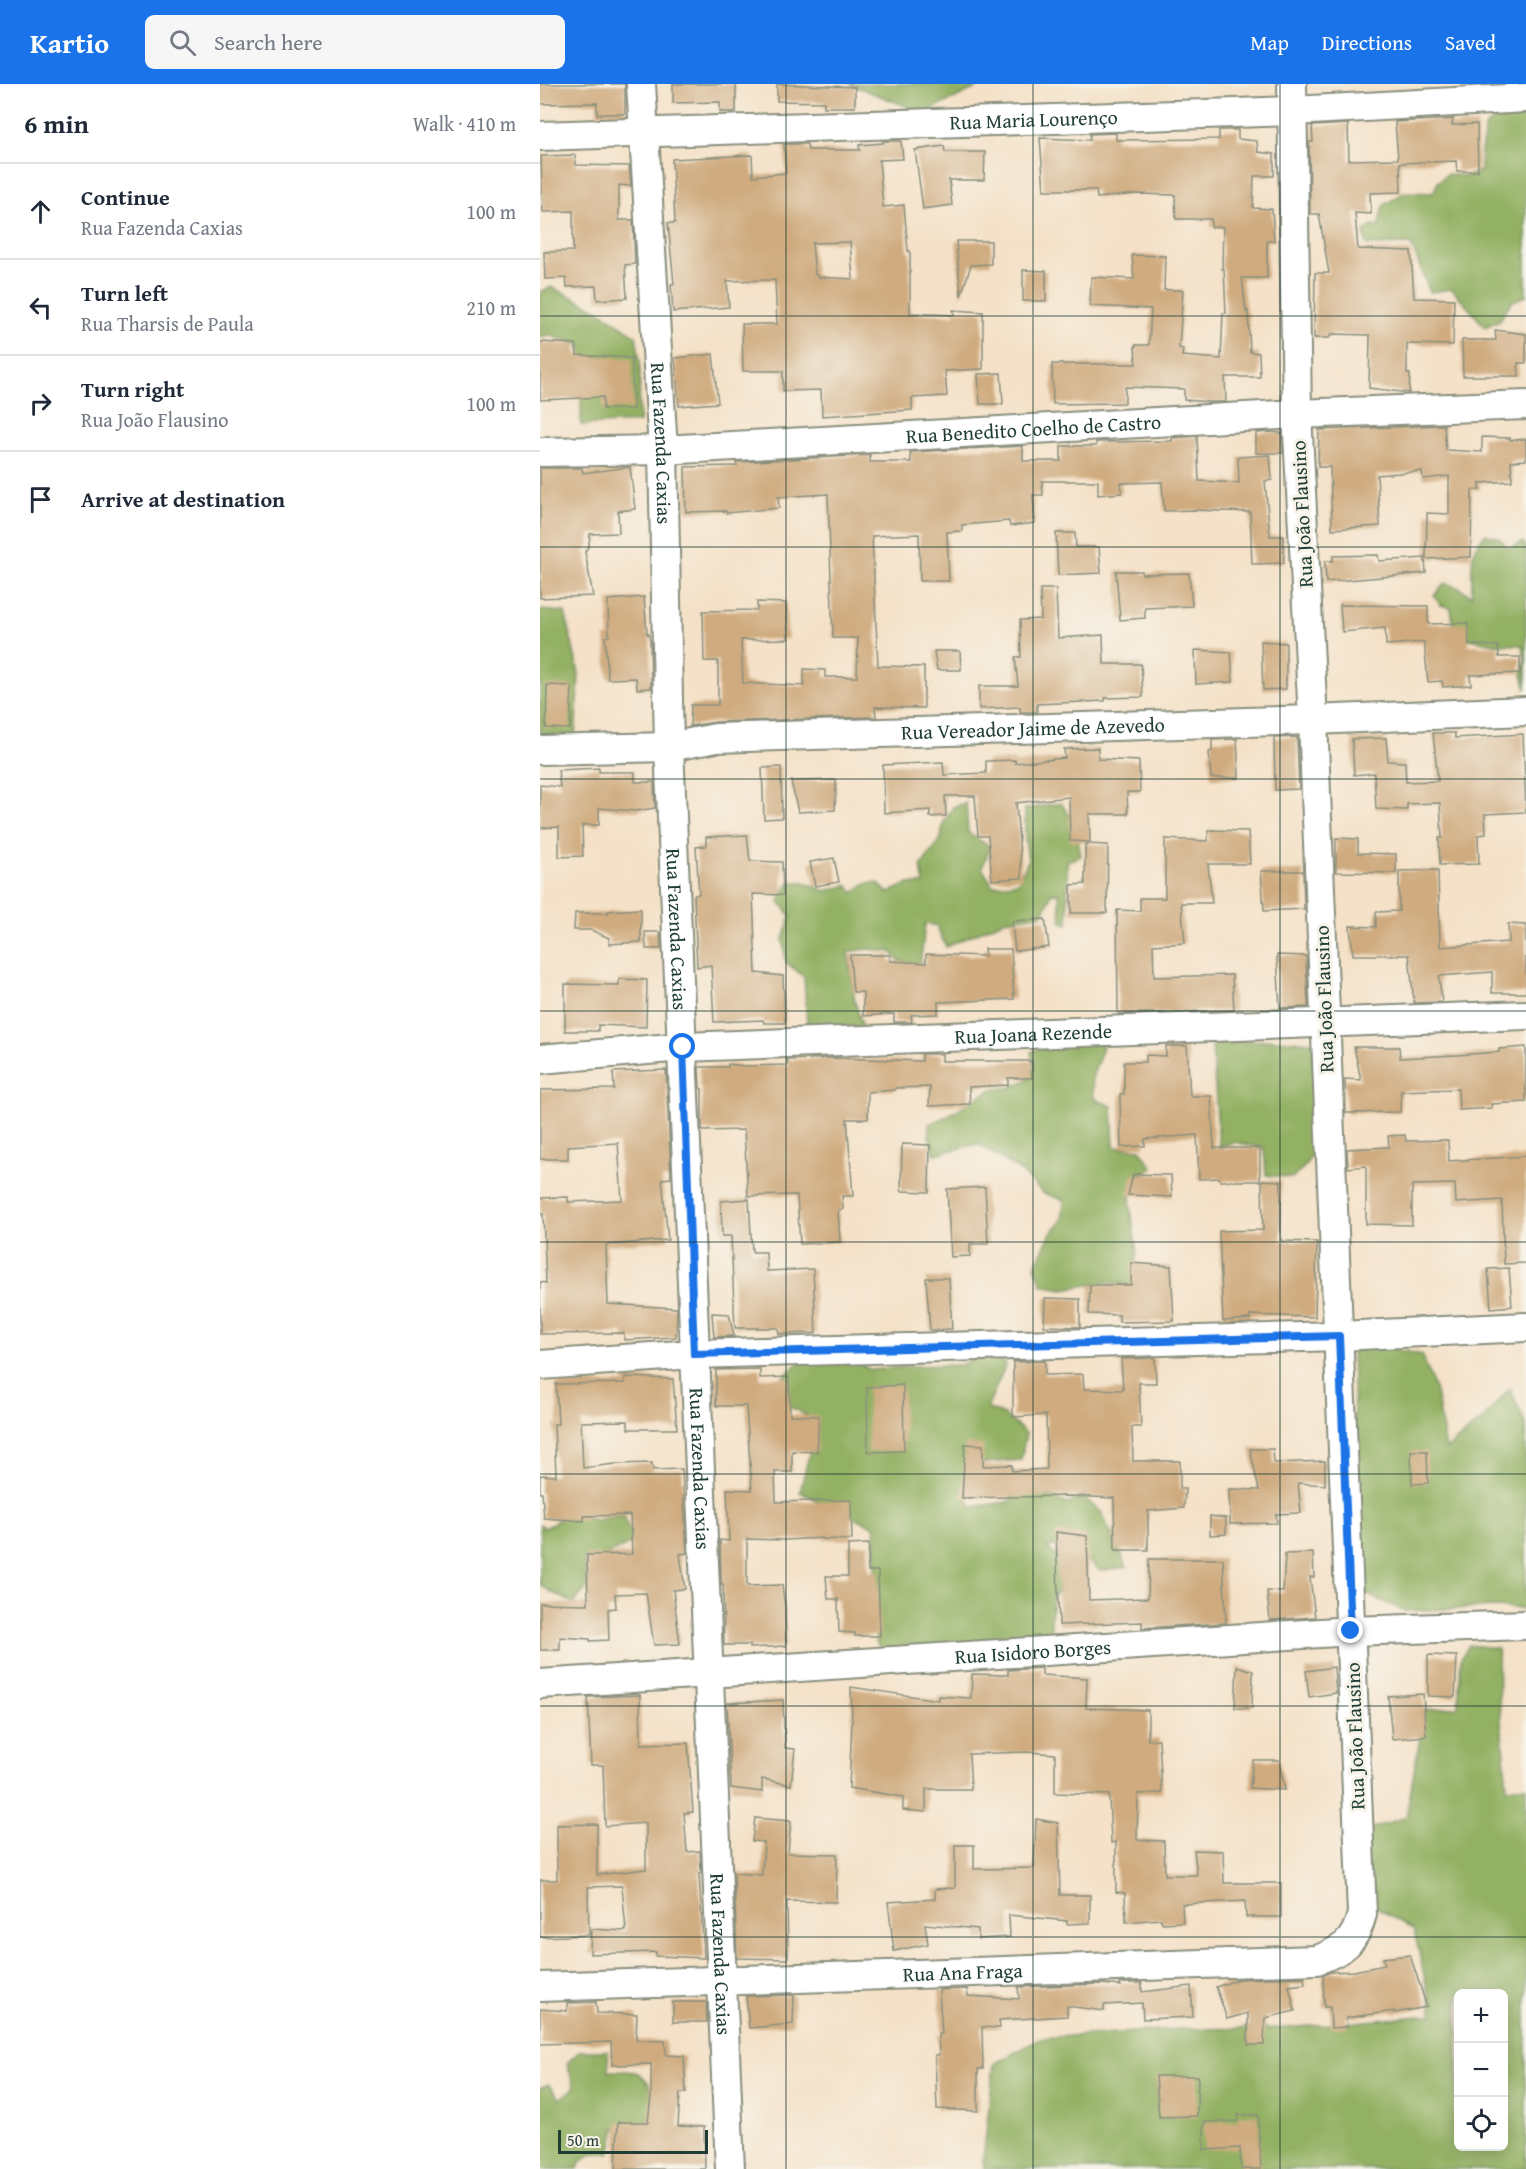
<!DOCTYPE html>
<html lang="en">
<head>
<meta charset="utf-8">
<style>
  :root { --surface:#fff; --page:#f6f6f7; --text:#1f2937; --muted:#747a83; --line:#e0e1e3; --accent:#1a73e8 }
  body { margin:0; font-family:"Gentium Book Plus",serif; background:var(--page); color:var(--text) }
  .controls { position:absolute; right:18px; bottom:18px; display:grid; overflow:hidden; border-radius:9px; box-shadow:0 3px 15px #0003 }
  .controls button { width:54px; height:54px; display:grid; place-items:center; padding:0; border:0; border-bottom:2px solid var(--line); background:var(--surface); color:var(--text); font:30px sans-serif }
  .scale { position:absolute; left:18px; bottom:15px; width:150px; box-sizing:border-box; padding-left:6px; border:3px solid #1f3d34; border-top:0; font-size:16px; line-height:21px; white-space:nowrap; color:#1f3d34; -webkit-text-stroke:4px #f7f3e8; paint-order:stroke }
  .stop { position:absolute; width:18px; height:18px; margin:-14px; border:4px solid #1a73e8; border-radius:50%; background:#fff }
  .stop.end { background:#1a73e8; border-color:#fff; box-shadow:0 2px 6px #0008 }
  .list { margin:0; padding:0; list-style:none }
  h2 { display:flex; justify-content:space-between; align-items:center; height:78px; margin:0; padding:0 24px; font-size:26px }
  h2 small { font-size:20px; font-weight:400; color:var(--muted) }
  .list li { display:grid; grid-template-columns:39px 1fr auto; gap:18px; align-items:center; box-sizing:border-box; height:96px; padding:0 24px; border-top:2px solid var(--line) }
  .list b { display:block; font-size:22px; white-space:nowrap }
  .list p { margin:0; font-size:20px; white-space:nowrap; color:var(--muted) }
  .list em { font-size:20px; font-style:normal; color:var(--muted) }
  .icon { flex:none; width:33px; height:33px; fill:none; stroke:currentColor; stroke-width:2; stroke-linecap:round; stroke-linejoin:round }
  .map { position:relative; flex:none; width:986px; height:2085px; overflow:hidden }
  header { display:flex; align-items:center; gap:36px; box-sizing:border-box; height:84px; padding:0 30px; background:var(--accent); color:#fff }
  header strong { font-size:28px }
  nav { display:flex; gap:33px; margin-inline-start:auto; font-size:21px }
  .search { width:420px; height:54px; background:var(--page); display:flex; align-items:center; gap:15px; box-sizing:border-box; padding:0 21px; border-radius:9px; color:var(--muted); font-size:22px }
  main { display:flex }
  aside { flex:1; background:var(--surface) }
  .map>svg:first-child { display:block }
  .forest { fill:#93b163; stroke:#59774c; stroke-width:1.5; fill-rule:evenodd }
  .building { fill:#cfab7f; fill-rule:evenodd }
  .lines { fill:none; stroke-linecap:round; stroke-linejoin:round }
  .minor-casing { stroke:#8a8f7e; stroke-width:32 }
  .minor { stroke:#fff; stroke-width:28 }
  .route { stroke:#1a73e8; stroke-width:8 }
  .grid { fill:none; stroke:#1f3d34; stroke-width:1.5; stroke-opacity:0.55 }
  .labels { text-anchor:middle; stroke-width:6; stroke-linejoin:round; paint-order:stroke }
  .street-label { font-size:20px; fill:#1f3d34; stroke:#f7f3e8 }
</style>
</head>
<body>
<header>
<strong>Kartio</strong>
<div class="search"><svg class="icon" aria-label="search" viewBox="0 0 24 24"><circle cx="10" cy="10" r="6"/><path d="M15 15l6 6"/></svg>Search here</div>
<nav><a>Map</a><a>Directions</a><a>Saved</a></nav>
</header>
<main>
<aside>
<h2>6 min<small>Walk · 410 m</small></h2>
<ul class="list">
<li><svg class="icon" aria-label="ahead" viewBox="0 0 24 24"><path d="M12 20V5M6 11l6-6 6 6"/></svg><div><b>Continue</b><p>Rua Fazenda Caxias</p></div><em>100 m</em></li>
<li><svg class="icon" aria-label="left" viewBox="0 0 24 24"><path d="M17 20v-9H6M10 6l-5 5 5 5"/></svg><div><b>Turn left</b><p>Rua Tharsis de Paula</p></div><em>210 m</em></li>
<li><svg class="icon" aria-label="right" viewBox="0 0 24 24"><path d="M7 20v-9h11M14 6l5 5-5 5"/></svg><div><b>Turn right</b><p>Rua João Flausino</p></div><em>100 m</em></li>
<li><svg class="icon" aria-label="arrive" viewBox="0 0 24 24"><path d="M6 21V4h12l-3 4 3 4H6"/></svg><div><b>Arrive at destination</b></div></li>
</ul>
</aside>
<div class="map">
<svg width="986" height="2085" viewBox="0 0 986 2085">
  <rect width="100%" height="100%" fill="#f7f3e8"/>
  <filter id="ink" filterUnits="userSpaceOnUse"><feTurbulence type="fractalNoise" baseFrequency=".0167" numOctaves="2"/><feDisplacementMap in="SourceGraphic" scale="12" xChannelSelector="R" yChannelSelector="G"/><feConvolveMatrix kernelMatrix="1 2 1 2 8 2 1 2 1" color-interpolation-filters="sRGB"/></filter>
  <filter id="wash" filterUnits="userSpaceOnUse"><feTurbulence type="fractalNoise" baseFrequency=".008" numOctaves="4" result="noise"/><feDisplacementMap in="SourceGraphic" scale="24" xChannelSelector="R" yChannelSelector="G"/><feGaussianBlur stdDeviation="1.35" result="paint"/><feColorMatrix in="noise" values="0 0 0 0 0 0 0 0 0 0 0 0 0 0 0 0 0 1.4 0 .05"/><feComposite in="paint" operator="in"/></filter>
  <g filter="url(#wash)">
    <rect width="100%" height="100%" fill="#f4e1c7"/>
    <path class="forest" d="M309,0H444L384,29Z
      M976,32H986V212L971,218L960,236L945,243L912,205L890,208L871,160L827,161L824,148L833,141L839,142L840,134L844,121L865,108L893,109L898,98L907,90L927,92L941,87V67L946,41L957,35Z
      M11,203L58,226L96,252L100,278L99,338L41,341V261L7,251L0,254V208Z
      M945,450L959,454L969,464L983,458L986,463V606L982,590L985,575L982,561L955,560L930,555L913,538L911,524L901,521L894,512L905,499L920,504L931,512C935,484 925,475 945,450Z
      M0,526L25,528L39,590L35,653L0,655Z
      M426,719L428,748L450,763L442,784L453,802L478,798L488,777L485,753V725L521,719L536,742L541,772L527,777L528,840L521,837L519,809H512L503,830L465,836L406,863L396,841L385,840L380,883L356,875L352,868L328,865L308,868L315,918L322,942L289,943L267,940L264,893L246,878L243,855L251,832L239,817L250,798H264L286,807L307,801L314,809L324,800L338,799L348,809L368,800H384L381,782L401,755L403,740L413,723Z
      M556,951L563,963L552,994L554,1015L572,1022L574,1063L600,1065L613,1084L595,1093L590,1118L597,1170L591,1202L566,1198L523,1205L502,1201L495,1182L510,1151L522,1136L524,1116L503,1109L482,1088L438,1060L395,1070L389,1052V1040L407,1032L450,1006L472,1003L490,994L494,982L491,968L523,954Z
      M733,956L775,958L783,1052L765,1082L753,1094L726,1091L724,1064L694,1058L679,1063L672,959Z
      M846,1263L882,1271L896,1308L906,1365L943,1335L970,1304L986,1341V1525L956,1523L865,1527L819,1507L812,1267Z
      M455,1265L466,1280L447,1324L464,1331L486,1349L481,1376L444,1379L421,1405L432,1423L467,1418L481,1408L508,1412L528,1420L543,1413L561,1428L587,1483L560,1487L531,1460L507,1463L531,1489L512,1515L511,1546L453,1555L423,1566L344,1572L336,1557L335,1443L260,1408L277,1337L250,1323L241,1295L259,1278L305,1274L332,1286L371,1282L421,1281Z
      M29,1430L55,1436L84,1431L94,1458L60,1474H44L47,1503L34,1519L11,1508L0,1500V1440L5,1444Z
      M929,1561L958,1564L959,1614L967,1704L986,1702V2085H444L443,2076L454,1980L501,1954L638,1945L747,1944L893,1931L874,1846L826,1817L827,1746L866,1733L885,1626L918,1623L921,1574ZM918,1910H964V2062H918Z
      M40,1967H68L69,1987C77,1987 91,1986 98,1989C116,1999 116,2025 115,2042L76,2044L70,2069H52L40,2078L38,2085H0V2005L8,2000L20,2015L34,2004L27,1979Z"/>
    <g id="blocks">
      <path class="building" d="M0,0H85V30H57V19L0,20Z
        M133,0H196V28H180V18L133,19Z
        M237,0L315,3V23H284V18L237,17Z
        M913,35L912,41L937,40L938,87H917L916,77L860,79L861,108L830,109L831,130L815,129L818,165L871,167L874,214L914,215L913,261L867,260V290H870L869,309L829,304L830,251L792,250L789,254H774L775,189H789L779,130H770L769,58H773L772,42L808,40L809,76L858,75L855,38Z
        M679,46H698V55L717,57L718,68L734,70V92H714L713,124L732,125L734,157H727V194H702L706,228L708,227L710,268L719,269L720,293H685L686,318H670L644,316V305L585,303V319L513,320L512,280H596L595,261H609L611,225L550,222L551,193L594,195L592,171L625,172L624,206H643L639,264L643,265L642,272L681,275L683,229H686L684,185H682L683,143H671V135H636L635,111L597,110L557,114L556,106H504L500,54L550,56V50L576,49V56L679,55Z
        M343,57H361L363,75L339,76L343,123L364,121L368,167H370V229L414,231L413,226L443,228V285L405,287L407,312L372,314V326L282,332L281,306L243,307V287H203L202,240H237L235,196L187,197L189,223L133,228L131,200H134L128,139H135L132,75L212,71L213,92L246,89L244,60H267L268,66H320L319,61L343,59ZM310,158L313,195L278,193V191H275L272,159Z
        M404,62L405,68H445L444,96H409L412,121L383,125L375,66Z
        M35,71L36,81L89,82L91,102L79,101V136H93L95,180L85,181L87,214L57,216L56,202L27,203L26,194L5,195L4,168L33,167V127L3,128L1,72Z
        M416,157H451V180L431,181L421,212Z
        M483,186L506,187V217H483Z
        M955,246L986,250V279H978L979,292H923L922,256H956Z
        M0,258L36,260L37,271L92,274L93,325H63V313L0,316Z
        M173,270L178,319L139,322L135,274Z
        M461,289L463,320H440L438,290Z
        M904,341L906,366L942,368V353L970,354V356L986,355V376L971,377L972,397L940,399V406H932L931,473L886,475L887,429L909,430V392L883,395L882,387L837,391L840,442L792,445L790,383H778L779,346Z
        M729,348L741,349L743,369H716V349Z
        M657,352L659,397L699,399L698,373L730,371L732,396L725,397L730,452H743L744,479L712,480L710,428L655,426L624,427L622,398L581,399L582,409L558,411V397H502L503,411H493L495,439L470,442L469,437L422,441V447L407,448L409,497H380L379,450L332,452L338,582L384,583V624L335,623L336,633L176,638L150,642L151,621H178V577H164L163,527L217,526V518L246,519L248,555L201,556L203,599L264,602V585L285,586V593H317L318,554H293L288,410L238,413L239,424L186,429V427L146,428L145,383L197,382L196,378L330,371V378H371L370,368L483,362V377H521V362H556V358L632,357V354Z
        M90,383L95,425L78,427L79,449L50,450L49,461L45,468L53,512L0,514V384H42L43,389Z
        M516,449H535L536,463H559L561,489L518,491Z
        M838,471L839,477L885,474L886,489L786,498L785,477H793V472Z
        M576,487H602V490L649,489L652,522L605,524V534L580,536Z
        M500,505H516L518,554L563,551L564,580H601L603,613L565,614V617L497,620V628H480V623L439,625V602H478L475,573H481L480,536L501,535Z
        M104,513L107,550H109L110,558L111,604L97,605L96,594L68,595L65,553L69,552L68,516Z
        M800,521L888,522V540L928,539L929,561L958,562L959,573H980V589L930,591L931,601L903,603L902,597L888,598L884,558L846,561L845,544L802,548Z
        M721,557L746,559V605L723,606Z
        M655,566L691,568L693,598L656,600Z
        M394,567H420L421,586H397Z
        M7,601L32,602L30,645L6,644Z
        M893,649H915V654L983,650L986,728L945,730L946,750L938,751L939,780L900,781L899,754H902L900,719L867,720V726L836,725L834,689L814,691L812,655L846,654L848,677L865,678L866,698L898,697Z
        M757,653L759,705L735,706L734,654Z
        M697,655L699,694H671L669,668L672,667V656Z
        M558,664V675L599,677L600,708H587L588,730H549L550,758L530,757L529,713L476,719L482,794L452,796L448,752H438L435,712H405L406,732L390,733V726L344,729L343,681L403,678L404,691L446,689V677L475,676V679L525,674L524,665Z
        M241,683L242,734L224,735L222,684Z
        M59,684V688H95V698H114L115,724L96,727L59,724V741H42L43,772L19,773V743L0,744V701L20,703L18,686Z
        M296,696L295,726L258,728L251,697Z
        M668,746L708,747L710,780H668L672,819H641L645,859L613,861L614,893L692,891L694,926L578,930L577,826L600,827V814H625V755L668,757Z
        M207,751L210,777L242,778L243,811L213,810L216,889L243,892L245,939H224L223,936L174,938L171,881L157,883L154,811L159,810L156,763L166,762V753Z
        M796,754L818,755V769L856,770V789L796,788Z
        M545,760L568,761L567,829H531V801L545,800Z
        M294,774L299,798L275,802L270,778Z
        M898,786L900,863L969,858L968,840L986,841V909H952V888L899,892L902,918L874,919L869,871H813L810,842L836,843V828L859,827V787Z
        M721,787H763L764,825L724,827Z
        M101,825V858L69,860V854L51,846H34L35,829H68V827Z
        M505,835L509,863L475,867L472,837Z
        M105,848H120L121,865H106Z
        M444,865H471L474,915L398,918V930L371,931L372,938H354V930L323,932V908H313L310,871H350V877L386,879V870L445,872Z
        M737,871L766,872L768,923L740,924Z
        M79,895L107,896L106,943L58,941V947H25V900L79,901Z
        M626,962H647L650,1012H671L674,1064H720V1097H680V1094L659,1095L657,1051L605,1055V1062L581,1063L580,1010H584V978H606V971L626,972Z
        M814,963H859L860,974L916,971L959,968V965L986,963V1018L951,1020L952,1024L919,1026L918,1005L861,1007L860,1028L806,1029L805,995L821,996Z
        M382,970H402V977H492V994H468V1001L429,1003L430,1020L389,1022L390,1003L355,1004V1006L328,1008V1035H307L313,1112H302L303,1125L298,1126L300,1158L260,1160L257,1111L208,1112L204,1046L162,1047V1005L160,1004L159,983H188V980L205,982L248,981L247,976L295,974L382,977Z
        M126,986L131,1094L122,1095L128,1156L66,1161L68,1220L137,1224L136,1253L84,1256V1249L0,1250V1198L6,1199L3,1130H0V1114L28,1113V1118L82,1116L78,1059L28,1062V1075H0V1006L74,1005L73,988Z
        M865,1051L866,1057L908,1056L909,1077L986,1072V1179L964,1180L962,1116L916,1119L915,1100L872,1101V1141L826,1140V1082L808,1084L807,1065L849,1063L848,1052Z
        M362,1060L390,1061L389,1108L361,1107Z
        M593,1090L631,1091L632,1113L588,1111Z
        M722,1096L741,1097V1157L777,1158L775,1233L710,1231V1235L683,1237L679,1147L723,1146Z
        M445,1103L448,1160H430V1172L411,1173L407,1105Z
        M209,1115L212,1168H226L227,1187L273,1185L276,1249L239,1250L238,1244H195L191,1152H182L181,1117Z
        M591,1179L631,1182L634,1237L579,1238V1231L549,1230L550,1201H591Z
        M969,1184L972,1222L951,1224L948,1185Z
        M386,1194H409L412,1245L390,1246Z
        M505,1214L540,1215V1243L504,1242Z
        M172,1229L189,1230L194,1252L174,1253Z
        M615,1274L616,1299H599L601,1343H592L593,1377H640V1405H645L644,1424L608,1427V1466H575L574,1414L528,1412L422,1414L425,1360L443,1361V1382L472,1381V1387L507,1385L506,1331L473,1333V1278L505,1277V1291L543,1290L544,1305L583,1306L581,1275Z
        M220,1285V1294L249,1293L250,1331L279,1332L277,1368L252,1367V1388H235L236,1418L311,1416L312,1456L283,1455V1454L244,1456L207,1455V1502L242,1501L245,1523L246,1562L210,1564V1561H184L183,1500H181L180,1456L189,1457L187,1405L212,1406L206,1322H176V1286Z
        M85,1293L133,1295L137,1345H88V1337L41,1338L43,1384L75,1380L112,1379L113,1386L142,1385L147,1469L140,1470L145,1505L133,1506L140,1560L114,1561L106,1509L75,1510L76,1524L68,1525L69,1556L50,1557V1555L20,1553V1566H0V1519L48,1520L47,1471L92,1470L90,1431L44,1432V1437L4,1434L2,1409H0V1391L16,1392L14,1340H18L16,1300L85,1299Z
        M363,1301L364,1367L328,1368L327,1303Z
        M710,1365H733L734,1379L785,1377V1401L758,1399L761,1429L736,1430L737,1439L690,1440L689,1405L719,1406Z
        M871,1367H887L888,1399L872,1400Z
        M670,1432L686,1434V1450L670,1451Z
        M516,1448L547,1452L549,1516L608,1514L609,1475H683L686,1539L602,1544V1538L519,1541Z
        M329,1460L328,1487H338L340,1552H315V1549L299,1548L298,1515H288L286,1492H308V1461Z
        M773,1469L774,1493H770L775,1533L730,1536L727,1507L743,1508L745,1470Z
        M888,1571L917,1572L915,1613L888,1612Z
        M697,1582L713,1587L712,1624H695Z
        M794,1583L796,1609L769,1613L766,1587Z
        M502,1584V1591L547,1594L546,1624L608,1626V1656L619,1655L622,1709L598,1710L597,1756L624,1757L625,1791H657L654,1766L683,1767L684,1799H741V1833H706L705,1817L642,1820L643,1838L622,1839L621,1835L586,1838L585,1809L576,1808V1758L571,1759L569,1711L515,1709V1670L487,1668L429,1670L431,1705H386V1728L363,1726V1713L309,1704L312,1638L311,1603L398,1616V1612L431,1614L432,1590L468,1591V1586Z
        M883,1610L886,1652L852,1655L848,1612Z
        M100,1611L101,1660L148,1659L153,1728L144,1729L147,1768L160,1767L161,1789H159L164,1874L116,1872V1868L50,1870L51,1845L86,1847L82,1802L48,1803L49,1851L0,1853V1796H17V1741L57,1740V1791L106,1785V1739L65,1742L63,1681H51L48,1613Z
        M243,1616L245,1664L255,1665L251,1701L222,1695V1708L191,1704L187,1619Z
        M713,1676H739L745,1706L710,1704Z
        M215,1734L251,1737L248,1769L297,1770L296,1818L247,1817L248,1875L197,1874L194,1789L222,1791L224,1758L212,1757Z
        M496,1735L518,1739L520,1811H550V1839L527,1840V1837L469,1831L470,1853L438,1855V1845L385,1840L388,1860L354,1867L348,1818L395,1815V1805L415,1804V1761H434V1785L494,1784Z
        M870,1871L887,1923L854,1929V1927L806,1934L807,1943L791,1944L790,1923H784L783,1891L791,1888L814,1887L845,1881L843,1874Z
        M764,1893L765,1900L749,1902L755,1927L725,1934L724,1961H708V1929L687,1935L676,1903L699,1895Z
        M580,1899H602V1908L651,1902L653,1933L603,1935L602,1919L564,1921V1927L527,1922V1932L459,1936L460,1944L442,1943L443,1985H438V2027L397,2025L395,1971H399L398,1950H402L399,1906L427,1905L428,1912L479,1915L478,1903L561,1900L581,1902Z
        M254,1911L253,1940L209,1944L206,1912Z
        M56,1918L57,1929L97,1930L96,1956L125,1957L126,1971L144,1972L146,2009H140L138,2042L164,2043L165,2085H76L78,2038H108L111,2012V1980L72,1981L71,1958L0,1960V1925L27,1927V1919Z
        M133,1918H166L167,1938H133Z
        M616,1992H658L657,2032L619,2033Z
        M698,2031H718L721,2085H701L700,2064L664,2066V2038L698,2037Z"/>
    </g>
  </g>
  <g filter="url(#ink)">
    <use href="#blocks" fill-opacity="0" stroke="#8a8f7e" stroke-width="1.5"/>
    <g class="lines">
      <defs>
        <g id="minor">
          <path id="s1" d="M101,0L123,366L129,663L190,2085"/>
          <path id="s2" d="M0,52L753,27L986,14"/>
          <path id="s3" d="M0,368L123,366L757,330L986,321"/>
          <path id="s4" d="M0,666L129,663L176,654L773,636L986,627"/>
          <path id="s5" d="M0,975L143,963L986,931"/>
          <path d="M0,1281L154,1270L799,1252L986,1243"/>
          <path id="s6" d="M0,1600L811,1547L986,1541"/>
          <path id="s7" d="M0,1903L777,1876C803,1866 815,1859 822,1830L773,636L757,330L752,0"/>
        </g>
      </defs>
      <use href="#minor" class="minor-casing"/>
      <use href="#minor" class="minor"/>
    </g>
  </g>
  <g class="lines" filter="url(#ink)">
    <path class="route" d="M143,963L154,1270L799,1252L811,1547"/>
  </g>
  <path class="grid" d="M246,0V2085M493,0V2085M740,0V2085M0,232H986M0,463H986M0,695H986M0,927H986M0,1158H986M0,1390H986M0,1622H986M0,1853H986"/>
  <g class="labels">
    <g class="street-label">
      <text dy="7" stroke="none"><textPath href="#s2" startOffset="494">Rua Maria Lourenço</textPath></text>
      <text dy="7" stroke="none"><textPath href="#s3" startOffset="494">Rua Benedito Coelho de Castro</textPath></text>
      <text dy="7" stroke="none"><textPath href="#s1" startOffset="360">Rua Fazenda Caxias</textPath></text>
      <text transform="translate(762 430) rotate(-93)" y="7">Rua João Flausino</text>
      <text dy="7" stroke="none"><textPath href="#s4" startOffset="494">Rua Vereador Jaime de Azevedo</textPath></text>
      <text dy="7" stroke="none"><textPath href="#s1" startOffset="846">Rua Fazenda Caxias</textPath></text>
      <text transform="translate(784 915) rotate(-92)" y="7">Rua João Flausino</text>
      <text dy="7" stroke="none"><textPath href="#s5" startOffset="494">Rua Joana Rezende</textPath></text>
      <text dy="7" stroke="none"><textPath href="#s1" startOffset="1386">Rua Fazenda Caxias</textPath></text>
      <text dy="7" stroke="none"><textPath href="#s6" startOffset="494">Rua Isidoro Borges</textPath></text>
      <text transform="translate(815 1652) rotate(-92)" y="7">Rua João Flausino</text>
      <text dy="7" stroke="none"><textPath href="#s1" startOffset="1872">Rua Fazenda Caxias</textPath></text>
      <text dy="7" stroke="none"><textPath href="#s7" startOffset="423">Rua Ana Fraga</textPath></text>
    </g>
  </g>
</svg>
<div class="controls">
<button>+</button>
<button>−</button>
<button><svg class="icon" aria-label="locate" viewBox="0 0 24 24"><circle cx="12" cy="12" r="6"/><path d="M12 2v4M12 18v4M2 12h4M18 12h4"/></svg></button>
</div>
<div class="scale">50 m</div>
<div class="stop" style="left:143px;top:963px"></div>
<div class="stop end" style="left:811px;top:1547px"></div>
</div>
</main>
</body>
</html>
